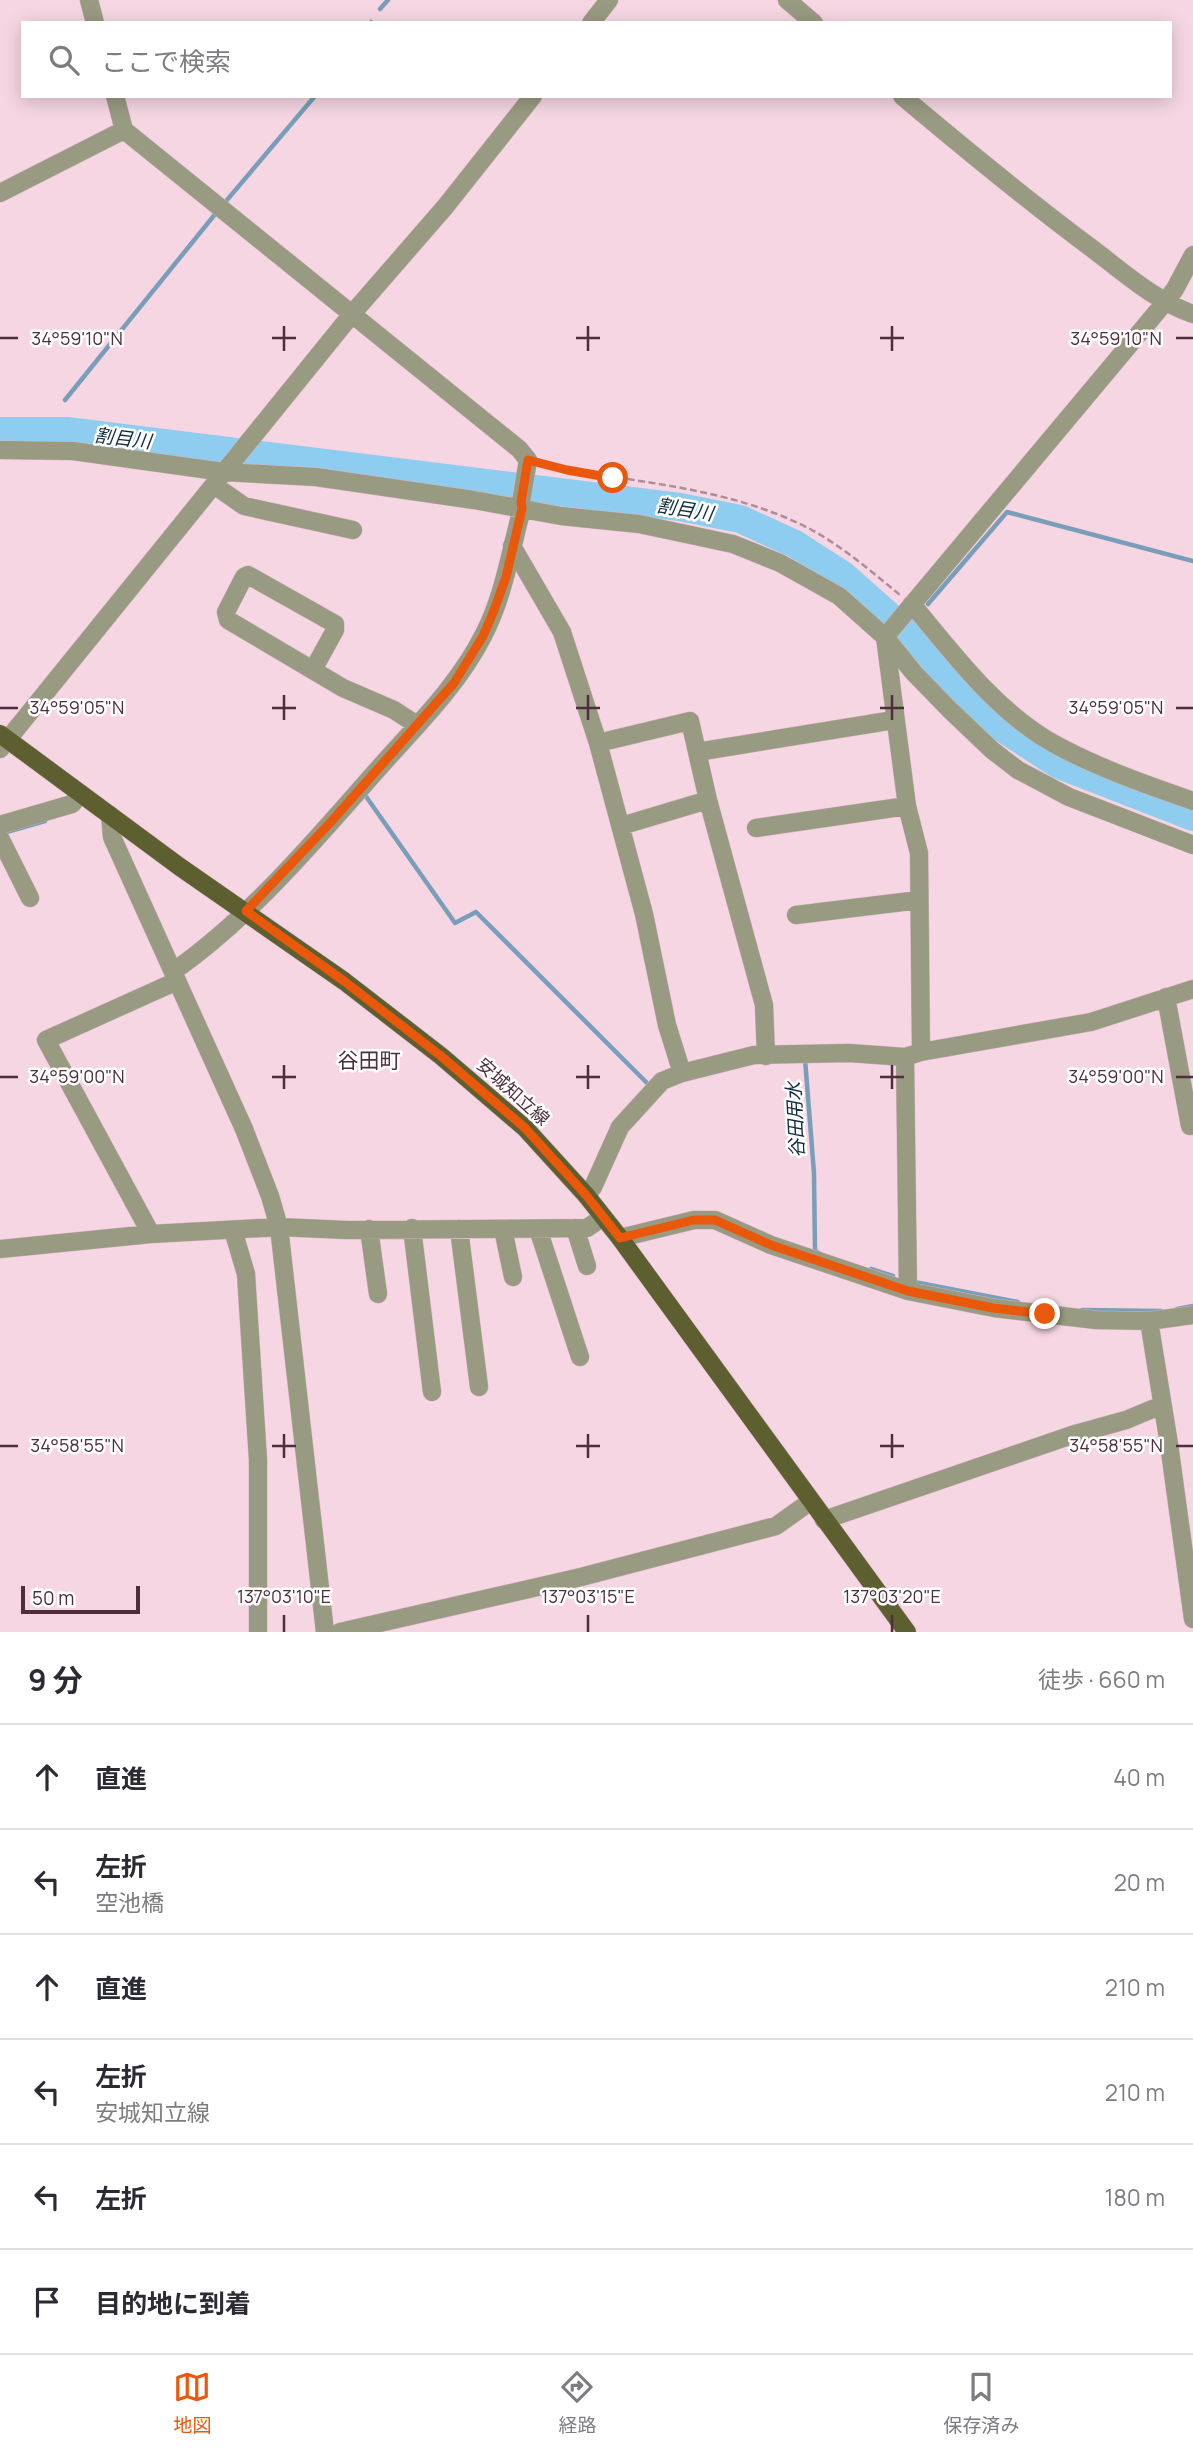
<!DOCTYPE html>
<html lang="ja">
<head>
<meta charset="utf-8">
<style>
  :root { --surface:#fff; --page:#f2f2f3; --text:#2b2b33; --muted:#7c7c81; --line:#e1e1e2; --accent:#ea580c }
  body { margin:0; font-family:Manrope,"Noto Sans JP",sans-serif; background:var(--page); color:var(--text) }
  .scale { position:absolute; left:21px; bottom:18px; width:119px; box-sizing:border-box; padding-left:7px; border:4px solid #4c2e3c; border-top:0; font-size:19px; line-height:24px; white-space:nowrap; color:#4c2e3c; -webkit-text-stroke:5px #fff; paint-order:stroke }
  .stop { position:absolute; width:21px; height:21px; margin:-16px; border:5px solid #ea580c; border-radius:50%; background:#fff }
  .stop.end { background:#ea580c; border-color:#fff; box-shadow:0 2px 7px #0008 }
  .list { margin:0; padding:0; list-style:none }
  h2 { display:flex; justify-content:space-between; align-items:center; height:91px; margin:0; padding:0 28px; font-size:30px }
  h2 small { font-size:23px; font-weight:400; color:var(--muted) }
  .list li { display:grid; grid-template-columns:46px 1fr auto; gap:21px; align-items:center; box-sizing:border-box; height:105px; padding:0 28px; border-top:2px solid var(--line) }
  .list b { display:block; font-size:26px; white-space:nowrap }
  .list p { margin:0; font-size:23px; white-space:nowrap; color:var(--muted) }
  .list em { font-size:23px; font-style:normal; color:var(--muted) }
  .icon { flex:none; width:38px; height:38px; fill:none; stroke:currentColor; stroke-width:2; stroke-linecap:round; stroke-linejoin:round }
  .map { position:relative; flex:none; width:1193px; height:1632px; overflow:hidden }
  .search { position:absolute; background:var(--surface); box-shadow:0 4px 18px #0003; left:21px; right:21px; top:21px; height:77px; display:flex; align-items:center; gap:18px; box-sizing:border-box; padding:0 24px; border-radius:0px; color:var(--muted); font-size:26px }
  .sheet { height:721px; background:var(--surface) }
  nav { display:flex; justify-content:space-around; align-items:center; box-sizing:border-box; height:98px; border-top:2px solid var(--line); background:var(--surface); font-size:19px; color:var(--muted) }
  nav a { display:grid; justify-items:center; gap:4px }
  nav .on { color:var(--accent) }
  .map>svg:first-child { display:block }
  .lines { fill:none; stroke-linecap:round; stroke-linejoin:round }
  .stream { stroke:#7a9db9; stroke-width:4.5 }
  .river { stroke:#8ecdef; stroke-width:28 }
  .minor-casing { stroke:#d4b4c2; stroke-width:19 }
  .major-casing { stroke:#d4b4c2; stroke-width:19 }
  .path { stroke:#ac8d9a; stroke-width:2.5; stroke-dasharray:7 3.5; stroke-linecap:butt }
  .minor { stroke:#989a81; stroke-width:18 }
  .major { stroke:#5d5f30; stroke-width:18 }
  .route { stroke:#ea580c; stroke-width:9 }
  .ticks { fill:none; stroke:#4c2e3c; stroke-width:2.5 }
  .labels { text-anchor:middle; stroke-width:5; stroke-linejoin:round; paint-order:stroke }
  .street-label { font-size:18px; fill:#4c2e3c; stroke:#fff }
  .water-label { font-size:19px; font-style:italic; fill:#102e3d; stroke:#fff }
  .quarter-label { font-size:21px; fill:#4c2e3c; stroke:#fff }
  .ticks-label { font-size:18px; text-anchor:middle; fill:#4c2e3c; stroke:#fff; stroke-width:5; stroke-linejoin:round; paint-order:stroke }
</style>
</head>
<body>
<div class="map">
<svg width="1193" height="1632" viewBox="0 0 1193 1632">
  <rect width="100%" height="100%" fill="#f6d6e3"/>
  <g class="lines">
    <path class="stream" d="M380,9L388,0
      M370,23L371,22
      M227,200L315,96
      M65,400L216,213
      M64,420L67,431
      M928,604L1007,512L1193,561
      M905,631L910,625
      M365,795L455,923L476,912L650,1086
      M3,833L45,821
      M805,1059L814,1173L815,1251L819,1253
      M871,1269L893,1276
      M914,1282L1018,1302
      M1177,1309L1193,1306
      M1082,1310L1161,1311"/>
    <path class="river" d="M0,431H67L680,507L740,519L795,544L843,575L887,614L999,726L1059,765L1193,817"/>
    <defs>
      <path id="minor" d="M89,0L95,23
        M787,0L814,23
        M591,23L609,0
        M115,96L124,130L519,449L528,460L521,502L522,509C510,552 504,596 483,636C457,687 415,727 378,769C315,840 252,916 174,971
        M902,96C965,149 1028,201 1094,250C1124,273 1157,302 1193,314
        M0,193L124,130
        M0,450L73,451L224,472L316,477L474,500L561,516L639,524L733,544L780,563L839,596L885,637L914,673L949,709L992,750L1018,770L1069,797L1193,845
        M214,485L244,506L353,530
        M512,546L562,632L598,743L644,914L667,1025L682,1073
        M912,604C955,656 998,714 1058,746C1101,769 1147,785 1193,801
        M885,637L1166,301L1175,289L1193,255
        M885,637L907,806L919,853L921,1052
        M313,670L335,630V624L248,575L244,577L226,612L228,620L343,688L394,710L417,725
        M598,743L690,721L708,800L764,1005L766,1056
        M0,749L352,314L445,207L533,96
        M697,752L894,720
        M110,815L112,837L244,1129L270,1196L279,1227L325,1632
        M0,825L72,804L81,794
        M621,826L708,800
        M756,828L907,806
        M0,838L30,898
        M796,915L919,900
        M1166,997L1190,1126L1193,1125
        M905,1057L908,1291
        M586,1195L593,1187L620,1127L662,1081L682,1073L754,1055L849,1053L905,1057L921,1052L1091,1022L1193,989
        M412,1228L432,1392
        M575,1228L587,1266
        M369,1229L378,1294
        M459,1229L479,1387
        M503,1229L513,1277
        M538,1229L580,1357
        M233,1230L246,1274L258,1460V1632
        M151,1234L46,1040L177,981
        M620,1238L694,1220H715L771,1245L908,1291L994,1308L1096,1320L1149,1321L1193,1315
        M0,1249L151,1234L279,1227L346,1230L587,1228L603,1217
        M1149,1321L1169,1444L1193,1619
        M824,1520L1072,1435L1126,1420L1162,1405
        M340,1632L581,1577L776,1526L811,1501"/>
      <path id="major" d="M0,734L180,867L344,981L441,1056L525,1128L586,1195L620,1238L907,1632"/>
    </defs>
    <use href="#minor" class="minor-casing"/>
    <use href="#major" class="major-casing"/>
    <path class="path" d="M545,465L567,470C648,483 735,490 810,529C842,546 872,572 900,595"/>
    <use href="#minor" class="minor"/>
    <use href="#major" class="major"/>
  </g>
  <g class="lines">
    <path class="route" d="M613,478L567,470L528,460L521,502L522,509L506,577L493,613L483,636L454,683L330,823L246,911L344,981L441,1056L525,1128L586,1195L620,1238L694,1220H715L771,1245L908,1291L993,1308L1045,1314"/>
  </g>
  <path class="ticks" d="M284,326V351M588,326V351M892,326V351M0,338H18M272,338H296M576,338H600M880,338H904M1176,338H1193M284,695V720M588,695V720M892,695V720M0,708H18M272,708H296M576,708H600M880,708H904M1176,708H1193M284,1065V1089M588,1065V1089M892,1065V1089M0,1077H18M272,1077H296M576,1077H600M880,1077H904M1176,1077H1193M284,1434V1458M588,1434V1458M892,1434V1458M0,1446H18M272,1446H296M576,1446H600M880,1446H904M1176,1446H1193M284,1615V1632M588,1615V1632M892,1615V1632"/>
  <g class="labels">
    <g class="street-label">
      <text transform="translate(513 1092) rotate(42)" y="6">安城知立線</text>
    </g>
    <g class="water-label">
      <text transform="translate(123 438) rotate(7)" y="7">割目川</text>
      <text transform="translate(685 509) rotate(9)" y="7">割目川</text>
      <text transform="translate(795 1120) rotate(-93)" y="7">谷田用水</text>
    </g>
    <g class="quarter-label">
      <text x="369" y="1068">谷田町</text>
    </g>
  </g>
  <g class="ticks-label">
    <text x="77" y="345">34°59'10"N</text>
    <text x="1116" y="345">34°59'10"N</text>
    <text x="77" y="714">34°59'05"N</text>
    <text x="1116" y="714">34°59'05"N</text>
    <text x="77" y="1083">34°59'00"N</text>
    <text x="1116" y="1083">34°59'00"N</text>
    <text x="77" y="1452">34°58'55"N</text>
    <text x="1116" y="1452">34°58'55"N</text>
    <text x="284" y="1603">137°03'10"E</text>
    <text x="588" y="1603">137°03'15"E</text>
    <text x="892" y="1603">137°03'20"E</text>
  </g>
</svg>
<div class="scale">50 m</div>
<div class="stop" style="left:613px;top:478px"></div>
<div class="stop end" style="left:1045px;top:1314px"></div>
<div class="search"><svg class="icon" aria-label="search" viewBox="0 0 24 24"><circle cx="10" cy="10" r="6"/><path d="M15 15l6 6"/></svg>ここで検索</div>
</div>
<section class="sheet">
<h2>9 分<small>徒歩 · 660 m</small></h2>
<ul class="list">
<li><svg class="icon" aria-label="ahead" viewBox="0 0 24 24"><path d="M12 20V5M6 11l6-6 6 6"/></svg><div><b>直進</b></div><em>40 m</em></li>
<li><svg class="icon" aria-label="left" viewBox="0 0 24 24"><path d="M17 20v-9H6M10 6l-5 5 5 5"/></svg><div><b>左折</b><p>空池橋</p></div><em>20 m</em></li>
<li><svg class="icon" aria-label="ahead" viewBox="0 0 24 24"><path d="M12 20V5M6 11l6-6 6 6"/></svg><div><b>直進</b></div><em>210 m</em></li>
<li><svg class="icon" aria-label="left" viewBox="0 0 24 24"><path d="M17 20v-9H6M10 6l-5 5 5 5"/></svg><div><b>左折</b><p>安城知立線</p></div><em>210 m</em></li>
<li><svg class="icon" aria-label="left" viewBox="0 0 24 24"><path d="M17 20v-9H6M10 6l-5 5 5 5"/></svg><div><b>左折</b></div><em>180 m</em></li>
<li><svg class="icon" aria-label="arrive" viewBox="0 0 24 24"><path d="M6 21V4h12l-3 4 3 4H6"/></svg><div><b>目的地に到着</b></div></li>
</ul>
</section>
<nav>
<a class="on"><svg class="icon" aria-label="map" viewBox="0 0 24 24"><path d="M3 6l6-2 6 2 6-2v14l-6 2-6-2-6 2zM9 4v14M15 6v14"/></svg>地図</a>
<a><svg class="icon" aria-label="directions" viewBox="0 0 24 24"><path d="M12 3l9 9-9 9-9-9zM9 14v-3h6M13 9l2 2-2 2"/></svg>経路</a>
<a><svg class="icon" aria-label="saved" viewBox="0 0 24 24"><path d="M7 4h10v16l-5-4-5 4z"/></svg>保存済み</a>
</nav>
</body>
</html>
